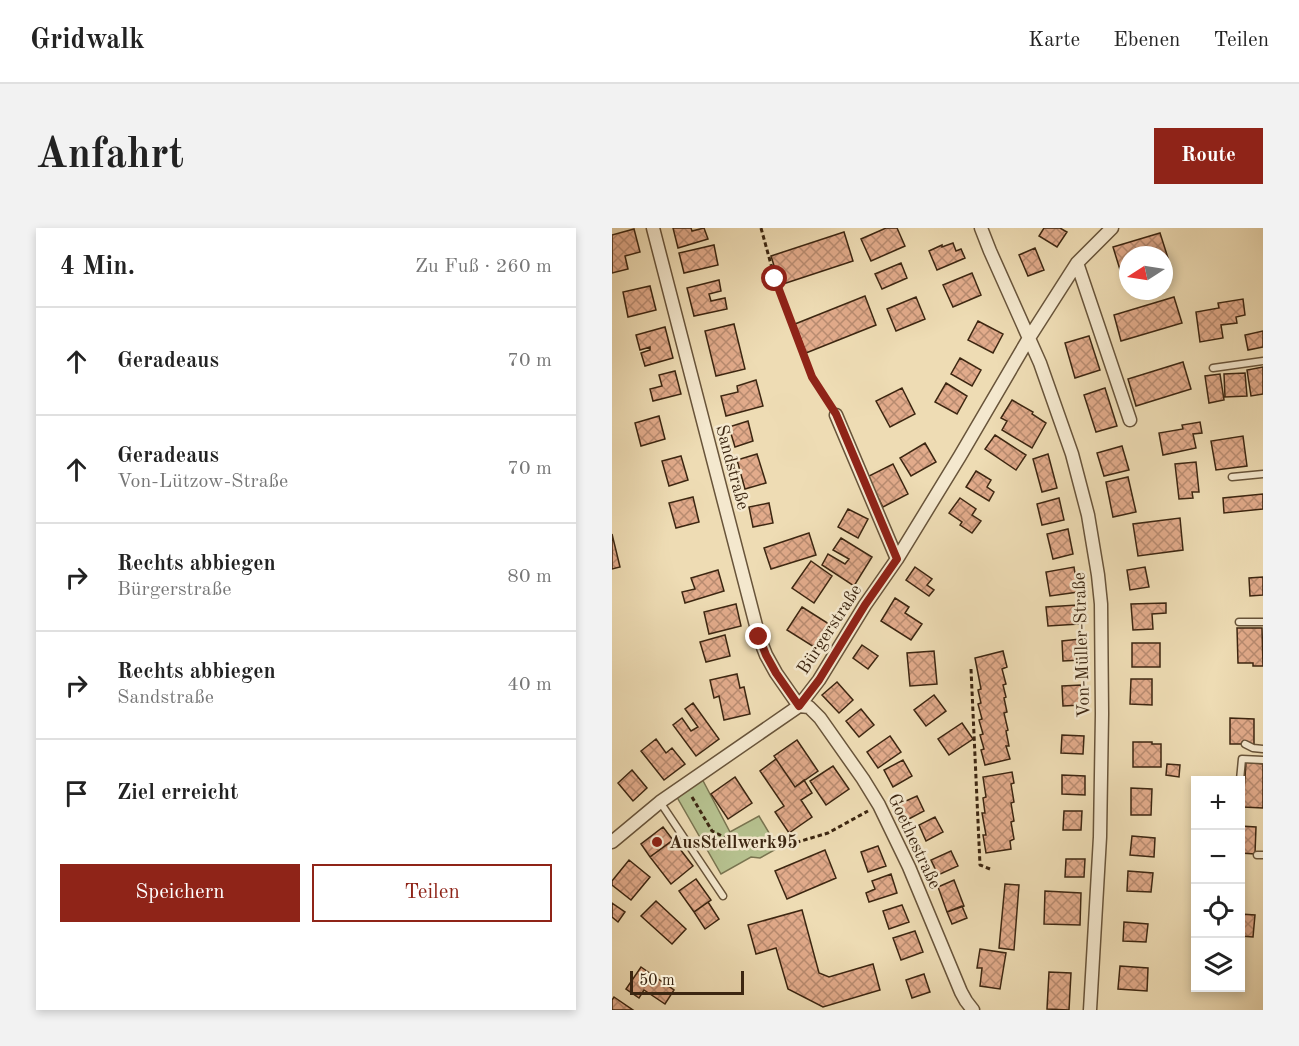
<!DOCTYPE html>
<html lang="de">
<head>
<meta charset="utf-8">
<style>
  :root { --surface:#fff; --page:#f2f2f2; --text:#222; --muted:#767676; --line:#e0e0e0; --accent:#8f2418 }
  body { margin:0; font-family:"Old Standard TT",serif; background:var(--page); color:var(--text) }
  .controls { position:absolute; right:18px; bottom:18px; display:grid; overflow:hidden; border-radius:0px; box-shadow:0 3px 9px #0003 }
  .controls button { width:54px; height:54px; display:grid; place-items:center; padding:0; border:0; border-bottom:2px solid var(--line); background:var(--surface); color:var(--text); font:30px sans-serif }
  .compass { position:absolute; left:507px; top:18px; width:54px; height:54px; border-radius:50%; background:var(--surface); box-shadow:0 3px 9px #0003; rotate:258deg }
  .scale { position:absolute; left:18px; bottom:15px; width:114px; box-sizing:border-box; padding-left:6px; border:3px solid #3c2611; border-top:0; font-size:16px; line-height:21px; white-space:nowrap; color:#3c2611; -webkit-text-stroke:4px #f4e8ce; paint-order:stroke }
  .stop { position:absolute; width:18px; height:18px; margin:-14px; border:4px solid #8f2418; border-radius:50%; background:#fff }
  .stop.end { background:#8f2418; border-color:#fff; box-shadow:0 2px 6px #0008 }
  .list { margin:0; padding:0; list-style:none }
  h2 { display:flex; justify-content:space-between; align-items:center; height:78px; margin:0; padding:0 24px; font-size:26px }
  h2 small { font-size:20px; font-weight:400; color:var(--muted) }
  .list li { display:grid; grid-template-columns:39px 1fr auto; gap:18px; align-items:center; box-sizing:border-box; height:108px; padding:0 24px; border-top:2px solid var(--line) }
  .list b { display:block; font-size:22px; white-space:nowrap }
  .list p { margin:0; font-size:20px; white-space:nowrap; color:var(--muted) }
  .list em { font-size:20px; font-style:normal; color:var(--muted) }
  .actions { display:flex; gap:12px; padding:18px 24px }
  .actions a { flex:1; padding:14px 0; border:2px solid var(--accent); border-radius:0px; text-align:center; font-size:21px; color:var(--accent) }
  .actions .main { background:var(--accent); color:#fff }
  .icon { flex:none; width:33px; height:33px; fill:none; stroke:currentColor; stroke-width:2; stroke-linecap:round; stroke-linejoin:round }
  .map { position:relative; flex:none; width:651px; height:782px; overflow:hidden; border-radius:0px }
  header { display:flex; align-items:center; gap:36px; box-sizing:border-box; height:84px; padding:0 30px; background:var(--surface); border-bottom:2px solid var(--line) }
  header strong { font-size:28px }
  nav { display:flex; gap:33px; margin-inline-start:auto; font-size:21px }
  .intro { display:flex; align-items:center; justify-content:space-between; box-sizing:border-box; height:144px; padding:0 36px }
  h1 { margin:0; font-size:42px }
  .button { padding:15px 27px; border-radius:0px; background:var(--accent); color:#fff; font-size:21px; font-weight:700 }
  main { display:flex; gap:36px; padding:0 36px }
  aside { flex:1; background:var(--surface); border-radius:0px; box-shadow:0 3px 9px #0003 }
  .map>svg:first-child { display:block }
  .park { fill:#b6c18f; stroke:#797450; stroke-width:1.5 }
  .building { fill:url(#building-cross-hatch); stroke:#3c2611; stroke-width:1.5 }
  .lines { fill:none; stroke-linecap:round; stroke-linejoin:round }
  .lane-casing { stroke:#68543a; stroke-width:9 }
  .street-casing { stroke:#68543a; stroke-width:15 }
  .path { stroke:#3c2611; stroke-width:3; stroke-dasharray:4.5 3; stroke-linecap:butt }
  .lane { stroke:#f4e8ce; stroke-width:6 }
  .street { stroke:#f4e8ce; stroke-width:12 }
  .route { stroke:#8f2418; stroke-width:8 }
  .poi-dot { fill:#8f2418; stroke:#f4e8ce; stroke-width:2 }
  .labels { text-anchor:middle; stroke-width:5; stroke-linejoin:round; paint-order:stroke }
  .street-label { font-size:18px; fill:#3c2611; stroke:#f4e8ce }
  .poi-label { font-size:18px; font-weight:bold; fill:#3c2611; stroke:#f4e8ce; text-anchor:start }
</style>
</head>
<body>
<header>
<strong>Gridwalk</strong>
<nav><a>Karte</a><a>Ebenen</a><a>Teilen</a></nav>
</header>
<div class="intro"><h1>Anfahrt</h1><a class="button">Route</a></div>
<main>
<aside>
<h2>4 Min.<small>Zu Fuß · 260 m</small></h2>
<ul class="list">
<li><svg class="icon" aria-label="ahead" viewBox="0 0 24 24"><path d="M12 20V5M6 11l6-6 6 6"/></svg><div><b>Geradeaus</b></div><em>70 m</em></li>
<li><svg class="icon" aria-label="ahead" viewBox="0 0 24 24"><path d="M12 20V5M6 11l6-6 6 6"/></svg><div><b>Geradeaus</b><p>Von-Lützow-Straße</p></div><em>70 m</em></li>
<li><svg class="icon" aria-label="right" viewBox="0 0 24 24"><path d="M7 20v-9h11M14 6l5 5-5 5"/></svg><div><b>Rechts abbiegen</b><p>Bürgerstraße</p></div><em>80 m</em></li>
<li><svg class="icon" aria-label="right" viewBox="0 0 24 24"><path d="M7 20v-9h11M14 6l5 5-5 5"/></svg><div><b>Rechts abbiegen</b><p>Sandstraße</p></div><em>40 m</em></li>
<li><svg class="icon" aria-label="arrive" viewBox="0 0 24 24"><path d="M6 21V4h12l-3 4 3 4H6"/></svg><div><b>Ziel erreicht</b></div></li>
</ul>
<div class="actions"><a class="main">Speichern</a><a>Teilen</a></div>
</aside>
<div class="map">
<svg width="651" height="782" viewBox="0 0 651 782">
  <defs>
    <pattern id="building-cross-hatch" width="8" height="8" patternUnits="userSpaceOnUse" patternTransform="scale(1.5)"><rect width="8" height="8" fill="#e2ab8b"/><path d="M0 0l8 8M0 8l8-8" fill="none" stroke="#b88b70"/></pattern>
  </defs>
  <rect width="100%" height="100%" fill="#eedcb4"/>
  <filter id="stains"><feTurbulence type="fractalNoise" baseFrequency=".00333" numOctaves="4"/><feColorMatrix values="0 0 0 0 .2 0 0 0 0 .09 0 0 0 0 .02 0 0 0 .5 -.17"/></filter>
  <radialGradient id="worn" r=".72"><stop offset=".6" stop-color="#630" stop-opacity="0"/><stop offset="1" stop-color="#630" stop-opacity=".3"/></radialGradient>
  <path class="park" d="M88,547L118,604L147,588L166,620L148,630L139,629L109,646L62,564Z"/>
  <path class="building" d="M61,0H79L80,3L92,0L96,11L66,20Z
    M285,0L293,18L259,33L249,11L274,0Z
    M432,0H448L455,4L445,19L427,8Z
    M22,1L28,24L13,28L16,41L0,45V7Z
    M232,4L241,33L168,57L159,28Z
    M548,5L556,30L552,32V27H516V42L509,45L501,19Z
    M341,15L344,23L349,21L353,30L325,42L317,23L330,17V19Z
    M102,17L106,37L72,45L67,25Z
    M423,20L432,42L416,48L407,27Z
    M289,35L295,50L270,61L263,46Z
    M360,45L369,67L341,79L331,57Z
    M107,52L109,63L97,66L99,73L113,70L115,81L82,88L75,60Z
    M38,58L44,82L16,89L11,64Z
    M253,68L264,97L194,125L183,96Z
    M304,69L313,91L284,103L275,81Z
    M562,69L570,95L509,113L502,87Z
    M631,71L633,87L624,89L625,95L609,97L611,110L588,114L584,84L607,80L606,75Z
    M366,93L391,106L381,125L356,112Z
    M122,96L133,141L104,148L93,103Z
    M53,99L61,130L33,138L29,125L38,122V119L28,122L24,107Z
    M651,103V119L636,122L633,107Z
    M477,108L488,142L463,150L453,115Z
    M348,130L369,142L360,158L339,146Z
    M571,134L579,161L524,178L516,151Z
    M651,139V166L639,168L635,142Z
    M63,143L69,166L41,173L38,161L50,158L47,147Z
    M633,145L635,168L613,169L612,146Z
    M608,146L612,172L597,175L593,148Z
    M144,152L151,178L114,188L109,168L126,164L125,158Z
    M334,155L355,168L345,186L323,174Z
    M290,160L303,186L278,199L264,173Z
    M493,160L505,198L484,204L472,167Z
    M400,172L421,184L420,186L434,195L420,220L390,202L395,193L389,190Z
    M47,188L53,211L29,218L23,195Z
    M136,193L141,213L123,219L117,199Z
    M588,194L590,205L581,206L584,220L551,227L547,205L571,201L570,197Z
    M383,207L414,227L404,242L373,221Z
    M631,208L635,238L604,242L599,213Z
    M313,215L324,234L299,248L288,230Z
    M510,218L517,242L492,248L485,225Z
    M145,226L154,255L133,261L125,232Z
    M436,226L445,260L430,264L421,231Z
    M69,228L76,252L57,258L50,233Z
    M584,234L587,264H580L581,270L567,271L563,236Z
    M281,236L296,266L271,279L255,249Z
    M364,243L379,252L375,259L382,264L377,273L354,259Z
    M516,249L524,284L501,289L494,254Z
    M651,266V281L612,285L611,270Z
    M81,269L87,294L64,300L57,275Z
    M348,270L364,281L360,287L369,293L360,305L348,297L350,294L337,285Z
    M447,270L452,292L430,297L425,276Z
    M157,275L161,295L141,299L137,279Z
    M236,281L256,291L246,310L226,299Z
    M568,290L571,322L526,328L521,296Z
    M456,301L461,326L441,331L435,306Z
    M197,305L204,327L159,341L152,320Z
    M0,306L8,339L0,341Z
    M229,310L260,329L242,358L210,337L216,326L233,336L237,331L221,322Z
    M199,333L220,348L202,375L180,360Z
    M303,339L320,351L315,357L322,362L317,368L294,352Z
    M462,339L466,364L438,368L434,344Z
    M533,339L537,359L518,362L515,342Z
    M106,342L112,363L73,375L70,364L83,361L79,350Z
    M651,349V367L638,368L637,350Z
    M283,370L297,379L293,385L310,396L299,412L269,393Z
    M554,375V385L540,386L541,401L521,402L519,376Z
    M124,376L129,398L97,406L92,384Z
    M465,377L467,396L436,398L434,379Z
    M190,379L217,396L202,419L175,402Z
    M625,400H650L651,438H641V435H626Z
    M113,407L118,428L94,434L88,414Z
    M468,411L469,432L451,433L450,413Z
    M520,415H548V439H520Z
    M250,417L266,428L256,441L241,430Z
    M322,423L325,456L298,458L295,425Z
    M391,423L395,439L390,441L394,456L391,457L394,469L392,470L395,484L392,485L396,502L394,503L397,518H394L398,531L373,537L369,522L372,521L368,507L371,506L367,492L370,491L366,476L369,475L366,462L369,461L363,430Z
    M125,446L128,460L132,459L138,486L112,492L107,468L102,470L98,452Z
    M519,451H540V477L518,476Z
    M225,454L241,472L227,485L210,467Z
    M469,457L470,477L451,478L450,458Z
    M322,467L334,483L314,498L302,482Z
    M81,475L107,511L84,528L61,497L70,490L79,503L86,499L73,481Z
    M249,481L262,497L247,509L234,493Z
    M618,490L642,491V516H618Z
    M350,495L361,511L337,527L326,511Z
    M450,507L472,508L471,526L449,525Z
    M278,508L289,524L266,540L255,524Z
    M44,511L54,525L60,520L73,536L52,552L29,523Z
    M185,512L206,543L183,559L162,528Z
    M521,514H540V516H549V539H521Z
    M164,531L183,559L192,552L200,565L189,572L200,589L177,605L163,584L172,578L148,543Z
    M291,532L300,548L281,559L272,542Z
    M634,534L651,536V580L631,579Z
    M555,536L568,537L567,549L554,547Z
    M221,538L237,561L214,577L198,553Z
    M20,542L35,560L21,573L6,555Z
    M400,544L402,555L399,556L402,574L399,575L402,593L399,594L402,611L398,613L399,621L374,625L371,607H374L370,585H373L371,570L374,569L371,549Z
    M450,547L473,548V567L450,566Z
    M123,549L140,575L116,591L99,566Z
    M519,560L540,561L539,587H519Z
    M305,568L312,583L295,592L287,576Z
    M452,583H470L469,602H451Z
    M323,589L331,604L314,613L307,597Z
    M628,598L644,599L643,626L628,625Z
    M51,599L61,612L38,629L29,616Z
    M520,608L543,610L542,629L518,627Z
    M61,612L81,638L59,656L38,629Z
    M266,618L274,638L256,644L249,624Z
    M213,622L224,650L175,671L163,643Z
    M339,623L346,638L326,647L319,632Z
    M454,631H473L472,649H453Z
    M17,632L38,649L19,672L0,657V653Z
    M516,643L541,645L539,664L515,663Z
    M279,646L285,665L257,674L254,665L263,661L260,653Z
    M84,651L99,672L82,684L67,663Z
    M342,652L352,678L335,684L326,659Z
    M393,656L407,657L402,722L387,720Z
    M433,663L469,665L468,697L432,696Z
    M44,673L74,701L60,716L29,688Z
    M96,674L107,691L93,701L82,684Z
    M0,675L13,684L6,694L0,689Z
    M290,677L297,694L277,701L271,683Z
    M350,678L355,690L340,696L335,684Z
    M190,682L207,745L217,749L261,736L268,762L211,779L176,761L164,720L144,726L136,697Z
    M628,686L643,687L641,709L628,708Z
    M512,694L536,696L534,714L511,713Z
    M303,703L311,724L289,732L281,710Z
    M368,721L394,725L388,761L368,758L370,740H365Z
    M508,738L536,740L535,763L506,761Z
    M29,739L62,762L53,776L32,762L27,770L14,761Z
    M437,744L459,745L457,782L435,781Z
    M312,746L318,764L300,770L294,752Z
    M2,769L21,782H0V772Z"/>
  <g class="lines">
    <defs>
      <path id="lane" d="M601,140L651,133
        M620,249L651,246
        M627,394H651
        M633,516L641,520L651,521
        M628,552L630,531L651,532
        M48,574L111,668
        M645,627H651"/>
      <path id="street" d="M41,0L147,409L154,427L164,445L187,478L197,479L208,490L251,551L267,577L297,639L349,764L354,773L361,782
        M369,0L378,23L428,135L460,226L476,287L486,347L489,376L490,486L488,609L478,782
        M465,35L518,192
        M224,187L285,331
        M0,614L48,574L187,478L207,452L253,377L285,331L348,228L417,110L465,35L500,0"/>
    </defs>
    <use href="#lane" class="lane-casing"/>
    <use href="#street" class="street-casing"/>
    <path class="path" d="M149,0L163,51L200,149L217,176
      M359,441L368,637L378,641
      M80,569L100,603L130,618H172L216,605L256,583"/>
    <use href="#lane" class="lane"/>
    <use href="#street" class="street"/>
  </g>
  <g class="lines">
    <path class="route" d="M147,409L154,427L164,445L187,478L207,452L253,377L285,331L224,186L200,149L163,51"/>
  </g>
  <circle class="poi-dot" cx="45" cy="614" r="6"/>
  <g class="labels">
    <g class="street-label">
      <text transform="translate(121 239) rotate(75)" y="6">Sandstraße</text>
      <text transform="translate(217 401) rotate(-57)" y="6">Bürgerstraße</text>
      <text transform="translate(469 417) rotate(-92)" y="6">Von-Müller-Straße</text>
      <text transform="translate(303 613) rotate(65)" y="6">Goethestraße</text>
    </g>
    <g class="poi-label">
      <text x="57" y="620">AusStellwerk95</text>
    </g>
  </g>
  <rect width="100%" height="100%" filter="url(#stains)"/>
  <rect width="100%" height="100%" fill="url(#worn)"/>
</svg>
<div class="controls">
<button>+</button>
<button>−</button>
<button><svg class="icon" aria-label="locate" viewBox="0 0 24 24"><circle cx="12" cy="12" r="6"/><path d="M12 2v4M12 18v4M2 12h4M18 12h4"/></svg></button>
<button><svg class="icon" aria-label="layers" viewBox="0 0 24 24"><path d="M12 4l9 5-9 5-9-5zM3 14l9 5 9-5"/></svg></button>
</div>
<svg class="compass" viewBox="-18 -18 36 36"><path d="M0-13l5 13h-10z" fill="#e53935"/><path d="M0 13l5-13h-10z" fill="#767676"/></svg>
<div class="scale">50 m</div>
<div class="stop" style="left:163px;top:51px"></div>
<div class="stop end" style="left:147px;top:409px"></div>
</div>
</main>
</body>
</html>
